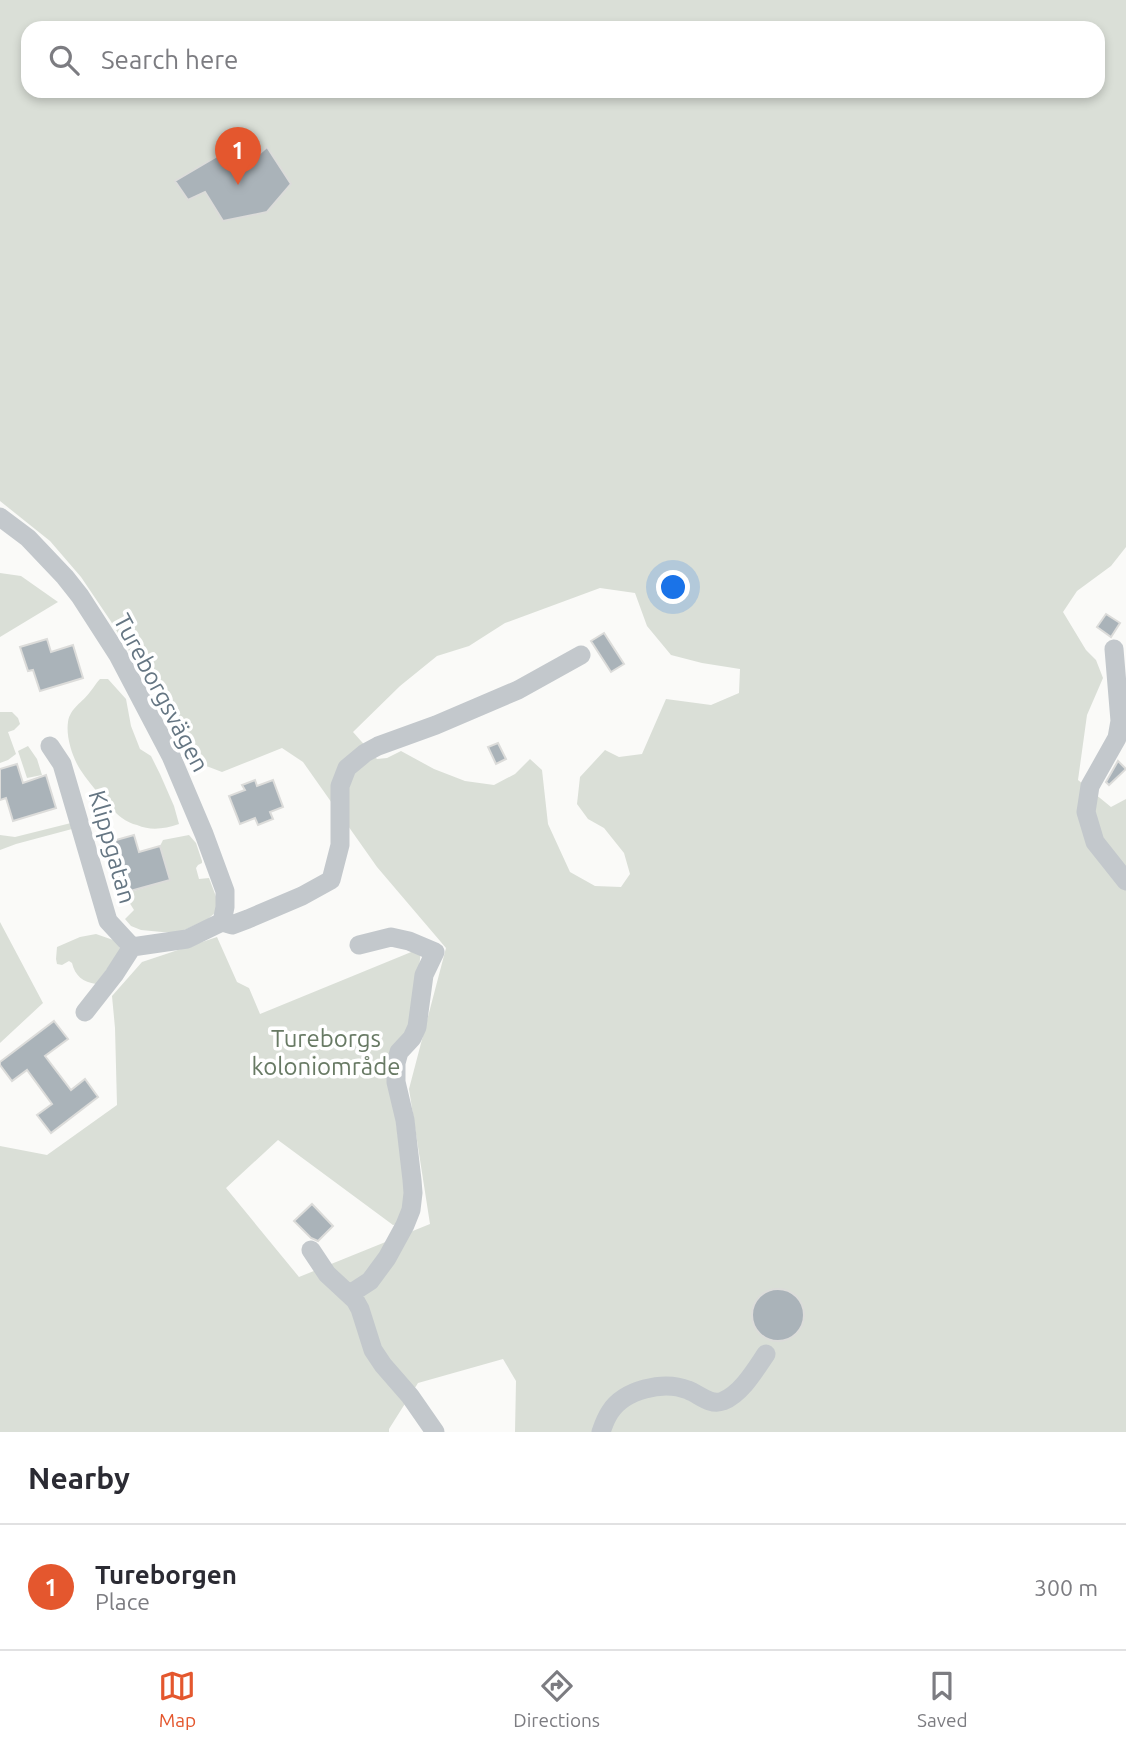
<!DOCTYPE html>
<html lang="en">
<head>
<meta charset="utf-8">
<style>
  :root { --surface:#fff; --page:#f7f7f7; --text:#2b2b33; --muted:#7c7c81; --line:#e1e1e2; --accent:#e4572e }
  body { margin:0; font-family:Ubuntu,sans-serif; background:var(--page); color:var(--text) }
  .you { position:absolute; left:674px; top:588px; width:24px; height:24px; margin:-18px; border:5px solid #fff; border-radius:50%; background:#1a73e8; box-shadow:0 0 0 10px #1a73e833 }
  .badge { display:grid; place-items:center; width:46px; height:46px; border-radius:50%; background:var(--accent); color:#fff; font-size:23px; font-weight:700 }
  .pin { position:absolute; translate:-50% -58px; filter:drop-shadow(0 2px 4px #0008) }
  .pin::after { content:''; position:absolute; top:37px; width:24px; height:21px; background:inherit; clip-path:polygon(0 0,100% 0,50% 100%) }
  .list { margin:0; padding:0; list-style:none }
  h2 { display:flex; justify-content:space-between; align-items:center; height:91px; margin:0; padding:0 28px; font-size:30px }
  h2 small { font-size:23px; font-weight:400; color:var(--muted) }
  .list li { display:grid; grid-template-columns:46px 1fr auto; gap:21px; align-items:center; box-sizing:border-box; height:126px; padding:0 28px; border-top:2px solid var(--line) }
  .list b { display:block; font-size:26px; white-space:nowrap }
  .list p { margin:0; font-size:23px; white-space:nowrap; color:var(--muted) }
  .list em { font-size:23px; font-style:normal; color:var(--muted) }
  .icon { flex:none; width:38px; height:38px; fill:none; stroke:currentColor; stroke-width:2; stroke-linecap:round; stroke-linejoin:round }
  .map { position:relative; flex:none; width:1126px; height:1432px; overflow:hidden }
  .search { position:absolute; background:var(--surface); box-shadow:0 4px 10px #0003; left:21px; right:21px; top:21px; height:77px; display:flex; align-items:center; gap:18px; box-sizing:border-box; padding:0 24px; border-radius:21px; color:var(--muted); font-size:26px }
  .sheet { height:217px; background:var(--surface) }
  nav { display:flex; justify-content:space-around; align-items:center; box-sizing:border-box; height:98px; border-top:2px solid var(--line); background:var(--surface); font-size:19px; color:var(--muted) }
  nav a { display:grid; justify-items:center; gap:4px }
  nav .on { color:var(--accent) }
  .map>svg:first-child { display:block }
  .green { fill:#dadfd7; fill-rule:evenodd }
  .building { fill:#aab3b9; stroke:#dcdcda; stroke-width:2 }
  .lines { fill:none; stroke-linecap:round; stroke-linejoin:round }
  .minor { stroke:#c3c8cc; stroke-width:19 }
  .labels { text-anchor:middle; stroke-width:7; stroke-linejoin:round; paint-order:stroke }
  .street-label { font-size:24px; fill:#657683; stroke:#fff }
  .park-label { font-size:24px; fill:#687a64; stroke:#fff }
</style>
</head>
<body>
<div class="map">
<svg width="1126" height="1432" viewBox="0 0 1126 1432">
  <rect width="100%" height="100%" fill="#fafaf8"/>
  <path class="green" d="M0,0H1126V547L1111,566L1077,591L1063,612L1086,650L1096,660L1103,678L1087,715L1078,780L1111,807L1126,799V1432H515L516,1381L503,1359L418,1383L389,1429V1432H0V1146L47,1155L117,1105L115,1028L112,996L142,962L217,937L237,982L249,988L260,1014L421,948L414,1024L388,1058L409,1222L393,1225L278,1140L226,1188L299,1277L430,1224L409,1089L446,948L377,867L303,762L282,748L222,772L188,759L156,695L110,620L81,577L50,541L0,501ZM28,28H1098V91H28ZM600,588L635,593L647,626L671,655L702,663L740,669L739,693L711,705L666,699L642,754L619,757L605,750L580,777L577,804L588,819L604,828L624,853L630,874L621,887L595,886L570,872L548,824L542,770L530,759L515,774L494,785L465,781L434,769L401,751L387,758L377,759L353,732L400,686L437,656L469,646L505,623Z
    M0,573L21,576L58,602L0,637Z
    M100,679H108L126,699L131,726L140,749L151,756L160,774L174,806L179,824C164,829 151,831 137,825C132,824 126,821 122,818C111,810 83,776 77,764C71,752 66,735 68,722C70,708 83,702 90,692C94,687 96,683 100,679Z
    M0,712H12L18,718L20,724L14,730L8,732L16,754L8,760L0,763Z
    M28,746L37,759L42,775L27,778L18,751Z
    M71,823L72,829L16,844L0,850V835L15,837Z
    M189,835L196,843L202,861V863L198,865L196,868L199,879L209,878L218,902L217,911L208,919L180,932H162L141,930L131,926L125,919L134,910L124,894L169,880L160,846L163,840Z
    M0,922L43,1003L0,1043Z
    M96,934L116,941L121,950L96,984C83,982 75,976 72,963L69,961L62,965L57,964L56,959L57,947L80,937Z"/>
  <path class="building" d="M248,138L259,154L267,147L291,184L267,212L223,221L205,192L188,200L175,181Z
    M1106,614L1120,623L1111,637L1097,627Z
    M604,633L624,664L611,672L591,641Z
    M47,639L51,652L73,645L83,678L40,691L33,670L28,671L20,647Z
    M498,743L506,759L496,764L488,747Z
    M1118,761L1126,769L1109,785L1106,782Z
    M17,764L23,783L46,775L56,808L13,821L6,798L0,800V769Z
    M255,780L257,786L273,780L283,807L270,812L273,819L258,825L255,818L240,824L229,796L245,790L242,785Z
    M134,835L139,852L160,846L170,880L123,893L116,869L109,871L102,844Z
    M54,1021L68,1039L45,1056L71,1090L85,1079L98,1097L51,1133L37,1115L52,1104L27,1070L12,1081L0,1065V1062Z
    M312,1204L333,1226L318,1241L311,1238L294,1221Z
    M752 1315a26 26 0 1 1 52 0a26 26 0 1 1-52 0Z"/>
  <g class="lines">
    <path class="minor" d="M0,517L28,538L65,577L80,596L118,655L171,756L204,834L225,891V907L222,922
      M1114,649L1120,721L1117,738L1090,786L1086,812L1095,842L1126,881
      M50,746L62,764L108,921L132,947L187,939L222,922
      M222,922L232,925L248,919L302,896L331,880L340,845V786L347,768L365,753L378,746L436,725L518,690L581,655
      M85,1012L114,975L132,947
      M311,1250L327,1274L355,1300L360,1309L373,1350L383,1365L410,1396L435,1432
      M350,1294L370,1281L387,1258L405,1225L411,1210L413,1193L412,1180L405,1120L396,1082V1063L399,1052L412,1038L417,1027L424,975L435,952L409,941L391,937L359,945
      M601,1432C603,1426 606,1418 610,1412C624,1390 663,1380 688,1390C699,1394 710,1406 723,1401C742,1393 755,1370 766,1354"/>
  </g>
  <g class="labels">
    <g class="street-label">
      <text transform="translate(161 693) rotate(62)" y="8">Tureborgsvägen</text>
      <text transform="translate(112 847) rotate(74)" y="8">Klippgatan</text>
    </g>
    <g class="park-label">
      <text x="326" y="1047">Tureborgs<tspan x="326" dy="28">koloniområde</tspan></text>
    </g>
  </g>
</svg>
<div class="you"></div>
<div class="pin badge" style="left:238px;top:185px">1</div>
<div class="search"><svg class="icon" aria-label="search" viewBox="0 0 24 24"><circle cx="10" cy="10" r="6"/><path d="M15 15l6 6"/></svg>Search here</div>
</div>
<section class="sheet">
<h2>Nearby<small></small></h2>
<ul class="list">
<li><span class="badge">1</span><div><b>Tureborgen</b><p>Place</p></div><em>300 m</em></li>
</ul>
</section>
<nav>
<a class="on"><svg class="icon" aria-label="map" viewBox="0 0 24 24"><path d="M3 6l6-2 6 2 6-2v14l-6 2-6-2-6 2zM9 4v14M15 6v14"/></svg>Map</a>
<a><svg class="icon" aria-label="directions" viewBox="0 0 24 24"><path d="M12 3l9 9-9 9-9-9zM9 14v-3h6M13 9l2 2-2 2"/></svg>Directions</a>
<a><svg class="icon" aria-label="saved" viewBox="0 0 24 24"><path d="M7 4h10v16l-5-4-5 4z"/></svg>Saved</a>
</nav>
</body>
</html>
